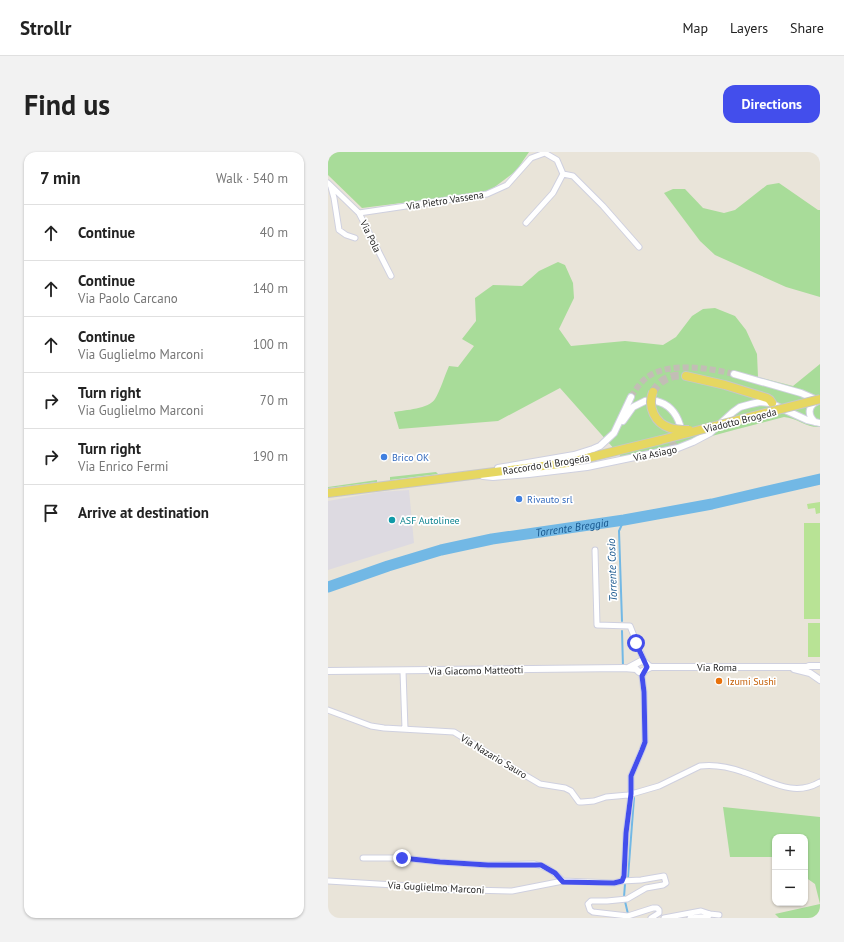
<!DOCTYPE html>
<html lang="en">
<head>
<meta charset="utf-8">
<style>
  :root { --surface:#fff; --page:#f2f2f2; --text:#222; --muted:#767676; --line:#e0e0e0; --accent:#434eec }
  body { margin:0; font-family:"PT Sans",sans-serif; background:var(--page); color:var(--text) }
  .controls { position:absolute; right:12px; bottom:12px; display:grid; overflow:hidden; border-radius:8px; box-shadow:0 1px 3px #0004 }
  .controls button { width:36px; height:36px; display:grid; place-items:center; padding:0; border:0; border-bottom:1px solid var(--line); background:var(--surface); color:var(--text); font:20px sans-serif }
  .stop { position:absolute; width:12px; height:12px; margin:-9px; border:3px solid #434eec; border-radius:50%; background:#fff }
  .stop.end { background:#434eec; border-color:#fff; box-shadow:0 1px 4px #0008 }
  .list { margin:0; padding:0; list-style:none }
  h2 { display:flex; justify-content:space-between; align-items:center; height:52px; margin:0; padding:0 16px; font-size:17px }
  h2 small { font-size:13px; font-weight:400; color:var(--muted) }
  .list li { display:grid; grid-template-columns:26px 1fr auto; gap:12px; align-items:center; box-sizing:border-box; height:56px; padding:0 16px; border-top:1px solid var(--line) }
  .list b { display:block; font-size:15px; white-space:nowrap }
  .list p { margin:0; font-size:13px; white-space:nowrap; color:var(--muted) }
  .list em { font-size:13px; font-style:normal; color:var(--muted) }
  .icon { flex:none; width:22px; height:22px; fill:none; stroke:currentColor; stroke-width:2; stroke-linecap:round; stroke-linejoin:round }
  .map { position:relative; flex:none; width:492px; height:766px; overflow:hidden; border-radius:12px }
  header { display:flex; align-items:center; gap:24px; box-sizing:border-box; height:56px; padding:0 20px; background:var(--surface); border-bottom:1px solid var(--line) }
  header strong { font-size:19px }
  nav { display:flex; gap:22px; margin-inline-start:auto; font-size:14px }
  .intro { display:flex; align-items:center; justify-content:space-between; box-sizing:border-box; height:96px; padding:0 24px }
  h1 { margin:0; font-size:28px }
  .button { padding:10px 18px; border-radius:12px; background:var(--accent); color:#fff; font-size:14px; font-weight:700 }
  main { display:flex; gap:24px; padding:0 24px }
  aside { flex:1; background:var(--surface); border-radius:12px; box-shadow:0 1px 3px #0004 }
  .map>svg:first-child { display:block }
  .industrial { fill:#dddae1 }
  .green { fill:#a8dc99 }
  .pitch { fill:#b8e395 }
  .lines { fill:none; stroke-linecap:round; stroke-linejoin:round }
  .stream { stroke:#72b8e5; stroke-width:2 }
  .river { stroke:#72b8e5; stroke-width:11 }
  .tertiary-tunnel { stroke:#c2beb5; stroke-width:6; stroke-dasharray:6 3; stroke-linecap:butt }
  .primary-tunnel { stroke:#c2beb5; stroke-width:8; stroke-dasharray:8 4; stroke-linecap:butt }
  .minor-casing { stroke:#cfd0df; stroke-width:7 }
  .tertiary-casing { stroke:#cfd0df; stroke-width:8 }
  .primary-casing { stroke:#c7c7c7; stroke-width:10 }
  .minor { stroke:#fff; stroke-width:5 }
  .tertiary { stroke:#fff; stroke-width:6 }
  .primary { stroke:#e6d761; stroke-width:8 }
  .primary-bridge-casing { stroke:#c7c7c7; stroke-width:10; stroke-linecap:butt }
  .primary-bridge { stroke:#e6d761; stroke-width:8 }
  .route { stroke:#434eec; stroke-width:5 }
  .shop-dot { fill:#3f7fe0; stroke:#fff; stroke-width:1.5 }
  .culture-dot { fill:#0f9aa8; stroke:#fff; stroke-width:1.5 }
  .food-dot { fill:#e8710a; stroke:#fff; stroke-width:1.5 }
  .labels { text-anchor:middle; stroke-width:3.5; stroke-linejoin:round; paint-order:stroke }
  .street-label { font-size:10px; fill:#272727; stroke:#fff }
  .shop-label { font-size:10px; fill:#366cbe; stroke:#fff; text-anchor:start }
  .culture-label { font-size:10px; fill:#0d838f; stroke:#fff; text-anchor:start }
  .food-label { font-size:10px; fill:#c56008; stroke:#fff; text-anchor:start }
  .water-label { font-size:11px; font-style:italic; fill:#16558c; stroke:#fff }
</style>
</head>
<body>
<header>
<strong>Strollr</strong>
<nav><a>Map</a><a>Layers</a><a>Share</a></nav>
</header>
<div class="intro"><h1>Find us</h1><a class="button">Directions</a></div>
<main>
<aside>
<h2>7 min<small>Walk · 540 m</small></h2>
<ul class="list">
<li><svg class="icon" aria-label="ahead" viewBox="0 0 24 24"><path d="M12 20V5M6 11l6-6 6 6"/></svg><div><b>Continue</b></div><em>40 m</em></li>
<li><svg class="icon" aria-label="ahead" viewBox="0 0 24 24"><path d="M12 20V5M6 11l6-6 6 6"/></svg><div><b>Continue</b><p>Via Paolo Carcano</p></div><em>140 m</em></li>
<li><svg class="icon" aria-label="ahead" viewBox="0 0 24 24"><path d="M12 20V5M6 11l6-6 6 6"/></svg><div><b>Continue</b><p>Via Guglielmo Marconi</p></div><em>100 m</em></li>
<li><svg class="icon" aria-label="right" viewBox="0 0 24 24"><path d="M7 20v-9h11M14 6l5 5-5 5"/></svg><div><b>Turn right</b><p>Via Guglielmo Marconi</p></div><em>70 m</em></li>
<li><svg class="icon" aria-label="right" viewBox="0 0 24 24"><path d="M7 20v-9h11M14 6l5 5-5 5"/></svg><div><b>Turn right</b><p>Via Enrico Fermi</p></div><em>190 m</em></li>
<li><svg class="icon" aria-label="arrive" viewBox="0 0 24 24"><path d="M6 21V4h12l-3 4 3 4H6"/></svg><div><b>Arrive at destination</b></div></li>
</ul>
</aside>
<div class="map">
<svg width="492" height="766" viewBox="0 0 492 766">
  <rect width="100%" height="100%" fill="#e9e4d9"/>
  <path class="industrial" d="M81,338L86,391L0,418V349L51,340Z"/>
  <path class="green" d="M0,0H201L188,19L160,40L34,56L0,23Z
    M451,31L490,58H492V145L458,135L387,103L372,89L336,41L345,37H357L375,56L396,61L407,58L439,33Z
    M230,110L237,113L245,131L246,146L231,177L243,194L297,189L335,193L348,185L364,164L375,157L387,156L407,164L418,178L429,202L430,225L465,234L492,212V275C479,276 469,266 456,265L406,278L296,308L232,236L170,269L71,277L66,260C77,258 101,257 107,247C112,239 117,223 121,214L130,215L146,194L134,187L148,169L147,146L165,133L194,134L211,119Z
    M108,320L110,322L62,328V325Z
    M49,328V330L0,336V335Z
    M395,655L492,665V766H451L447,762L492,752L487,732L477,725V685H447V705H402Z"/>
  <path class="pitch" d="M492,350V361L488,362L487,356L480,357L479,352Z
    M476,371H492V467H476Z
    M480,471H492V505H480Z"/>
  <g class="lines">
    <path class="stream" d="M294,469L291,379L296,368
      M294,479L295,515
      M300,725L306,646
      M297,732L296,745L300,762"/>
    <path class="river" id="s1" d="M0,435L60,414L113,398L164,387L296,368L384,352L492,327"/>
    <path class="tertiary-tunnel" d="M303,245C308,237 313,229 321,224C343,210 381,216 406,222
      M343,294L351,285L352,281"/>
    <path class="primary-tunnel" d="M325,240C332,227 344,222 358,224"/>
    <defs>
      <path id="minor" d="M235,22L245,24L275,54L311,95
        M0,31L31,61L63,124
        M3,35L6,46L11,78L18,83L27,86
        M31,61L159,42L179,33L203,6L217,1L229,8L235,22L225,41L198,71
        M267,398L269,473L302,474L316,509
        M75,519L77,577
        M0,558L43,574L56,576L126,580L173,609L212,632L237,636L243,639L251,650H254L266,649L278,645L300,643L331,634L372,614C387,612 401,615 415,620C441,628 465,646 492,630
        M35,706H74L112,710L160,713L206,712C219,714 227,720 235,729
        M0,729L83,734L101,737L184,739L235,729L286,731L294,729L296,724L298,681L303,642V624L314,598L317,589L316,540L314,524L317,519
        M294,729L313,728L336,724L338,731L335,733L318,736L299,747L279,749H263L260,752L262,758L265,760L300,764L325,756H329L331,758V761L323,766
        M336,766L373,759L382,762L391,763
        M362,766L372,765H380L382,762"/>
      <path id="tertiary" d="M406,222L473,241L489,248
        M328,249C341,252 348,260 352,273
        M295,269L305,255L317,249
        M487,270C479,263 480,253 490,249
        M170,316L246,303L265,297L272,294L286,281L303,245
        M155,324L165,325L201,322L259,315L350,296L365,290L382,281L405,260L412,255L423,252L432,250L442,251L479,268L492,271
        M300,516L313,509C318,509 319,514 323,515
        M466,517L482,521L492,528
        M0,519L296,516L308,517L311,520H313L323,515H479L481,514H492"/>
      <path id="primary" d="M358,224L397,233L439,246L442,248L444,251
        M0,341L239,311L333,288"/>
    </defs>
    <use href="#minor" class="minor-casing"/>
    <use href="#tertiary" class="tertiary-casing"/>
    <use href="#primary" class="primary-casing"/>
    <use href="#minor" class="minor"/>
    <use href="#tertiary" class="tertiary"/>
    <use href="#primary" class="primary"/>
    <defs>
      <path id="primary-bridge" d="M325,240C319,255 327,271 342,276C348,278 355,278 361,278
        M333,288L492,247"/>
    </defs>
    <use href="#primary-bridge" class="primary-bridge-casing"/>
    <use href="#primary-bridge" class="primary-bridge"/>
  </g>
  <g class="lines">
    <path class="route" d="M74,706L112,710L160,713H213L227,721L235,730L286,731L294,729L296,724L298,681L303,642V624L314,598L317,590L316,540L314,524L319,515L308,491"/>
  </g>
  <g class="shop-dot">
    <circle cx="56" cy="305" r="4"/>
    <circle cx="191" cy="347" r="4"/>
  </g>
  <circle class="culture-dot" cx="64" cy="368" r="4"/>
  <circle class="food-dot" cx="391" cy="529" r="4"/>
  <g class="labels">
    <g class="street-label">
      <text transform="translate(117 48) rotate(-9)" y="4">Via Pietro Vassena</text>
      <text transform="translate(43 84) rotate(64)" y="4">Via Pola</text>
      <text transform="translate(412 268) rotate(-14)" y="4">Viadotto Brogeda</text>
      <text transform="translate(327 301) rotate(-12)" y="4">Via Asiago</text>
      <text transform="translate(218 312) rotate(-9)" y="4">Raccordo di Brogeda</text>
      <text x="389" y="519">Via Roma</text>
      <text transform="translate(148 518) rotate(-1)" y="4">Via Giacomo Matteotti</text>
      <text transform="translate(166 604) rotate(31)" y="4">Via Nazario Sauro</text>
      <text transform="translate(108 735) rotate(3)" y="4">Via Guglielmo Marconi</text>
    </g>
    <g class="shop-label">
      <text x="64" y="309">Brico OK</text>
      <text x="199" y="351">Rivauto srl</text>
    </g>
    <g class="culture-label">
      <text x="72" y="372">ASF Autolinee</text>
    </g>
    <g class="food-label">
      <text x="399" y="533">Izumi Sushi</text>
    </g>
    <g class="water-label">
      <text dy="4" stroke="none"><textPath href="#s1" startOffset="252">Torrente Breggia</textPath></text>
      <text transform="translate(284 418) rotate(-92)" y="4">Torrente Cosio</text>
    </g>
  </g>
</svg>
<div class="controls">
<button>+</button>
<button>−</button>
</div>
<div class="stop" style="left:308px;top:491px"></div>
<div class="stop end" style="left:74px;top:706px"></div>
</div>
</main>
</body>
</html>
